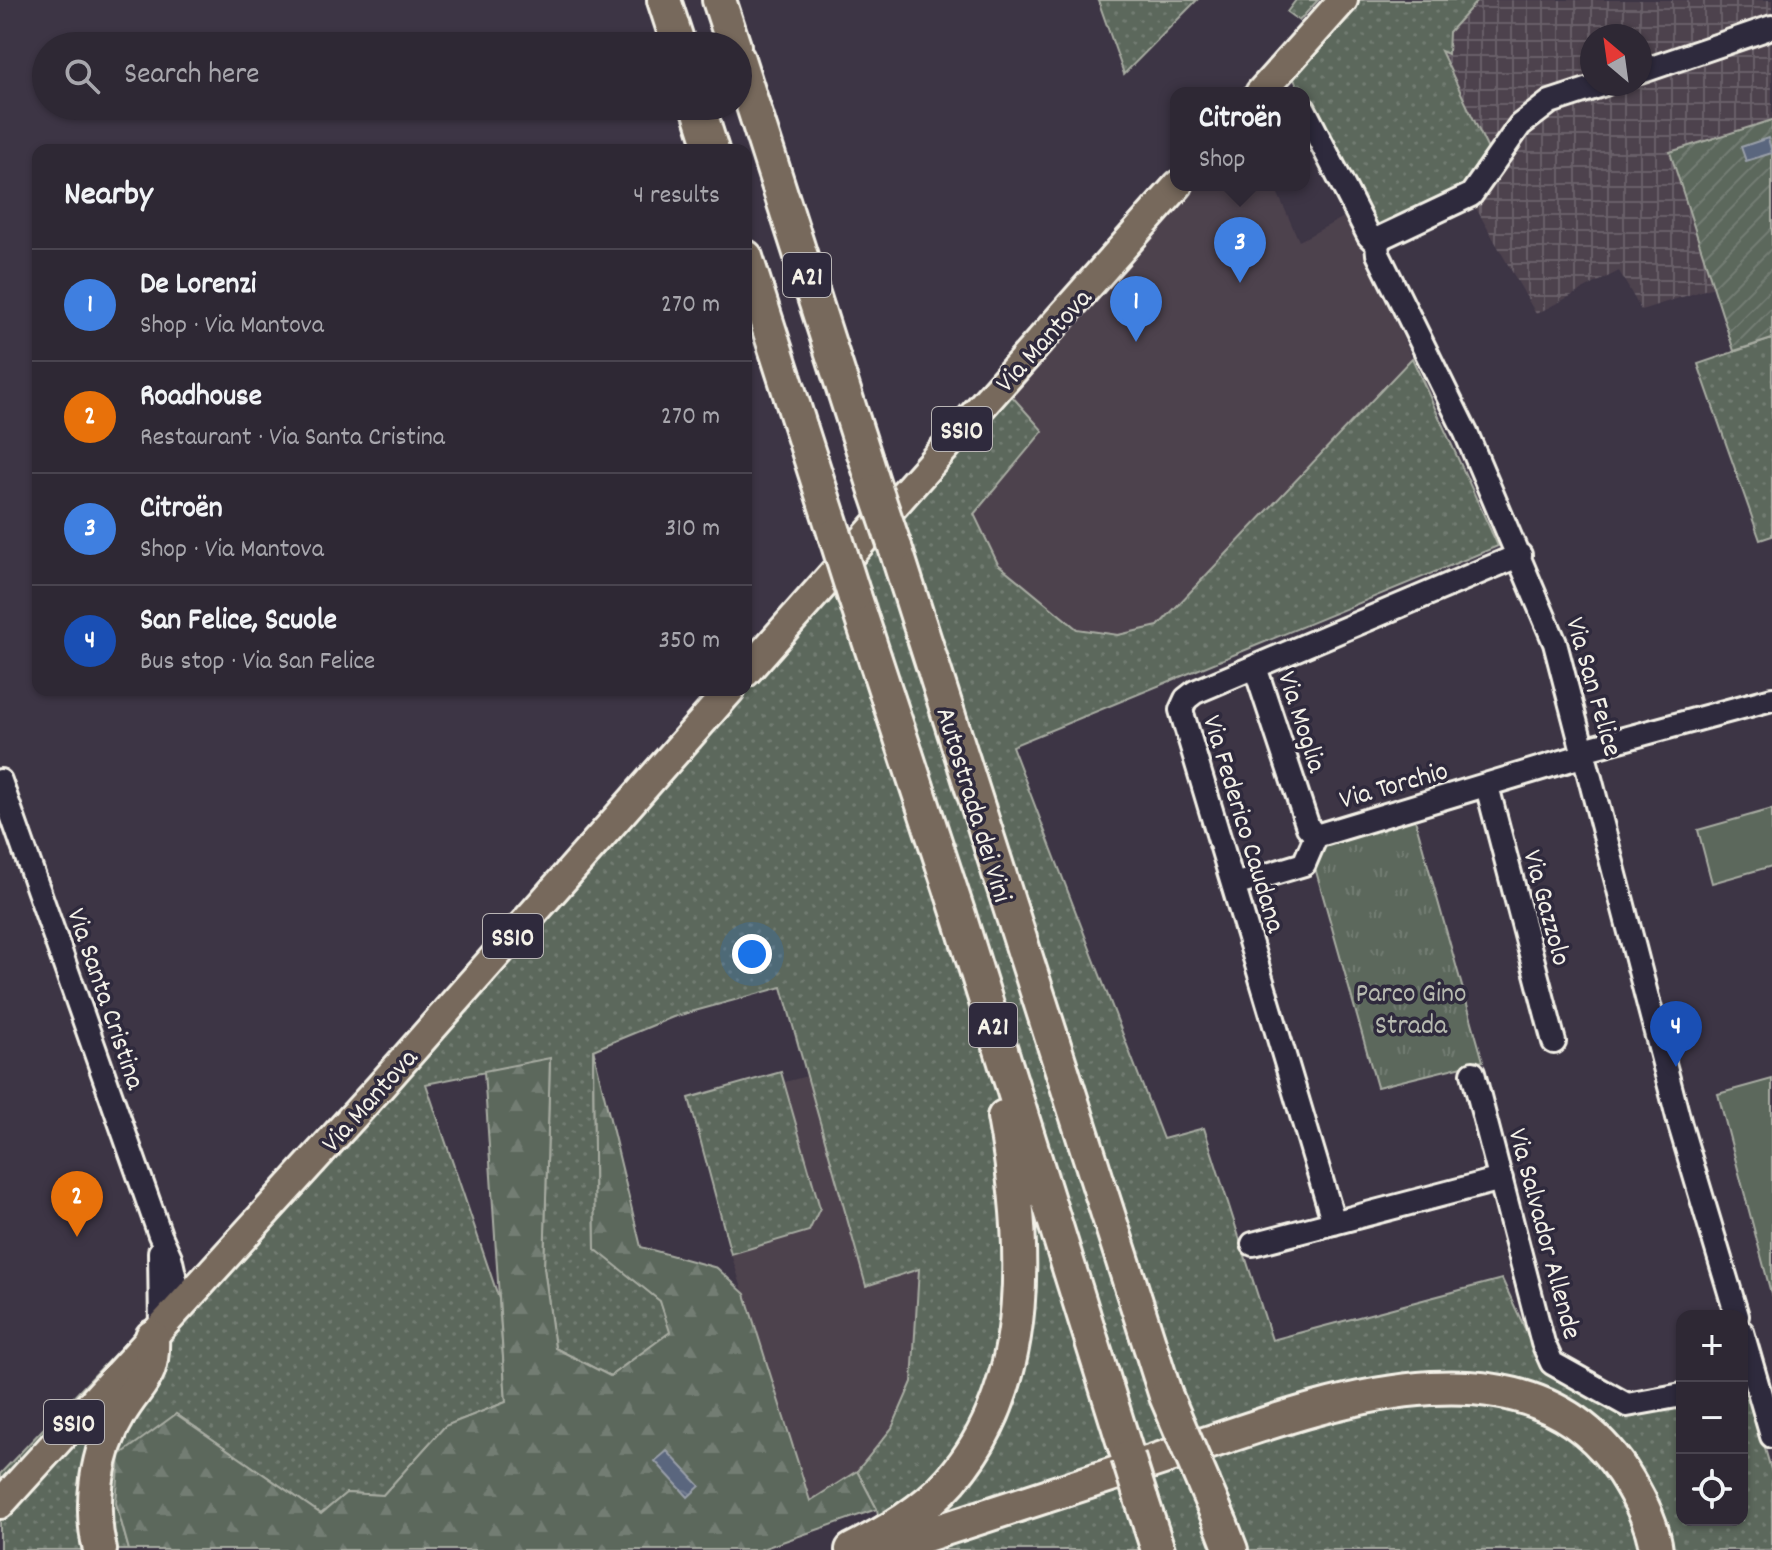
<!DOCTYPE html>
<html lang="en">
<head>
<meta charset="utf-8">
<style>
  :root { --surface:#2e2834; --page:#3a3440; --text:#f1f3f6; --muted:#a7a6ac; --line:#49444f; --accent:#8abfa5 }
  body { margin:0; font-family:Dekko,sans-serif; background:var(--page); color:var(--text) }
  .controls { position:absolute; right:24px; bottom:24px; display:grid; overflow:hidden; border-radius:16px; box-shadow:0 2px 6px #0004 }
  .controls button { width:72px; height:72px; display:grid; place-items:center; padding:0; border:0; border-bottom:2px solid var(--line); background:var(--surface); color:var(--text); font:40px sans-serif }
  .compass { position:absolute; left:1580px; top:24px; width:72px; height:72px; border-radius:50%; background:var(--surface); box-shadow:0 2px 6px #0004; rotate:331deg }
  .you { position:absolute; left:752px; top:954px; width:28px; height:28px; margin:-20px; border:6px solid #fff; border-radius:50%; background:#1a73e8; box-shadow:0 0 0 12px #1a73e833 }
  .badge { display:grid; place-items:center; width:52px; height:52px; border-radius:50%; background:var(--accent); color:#fff; font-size:26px; font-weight:700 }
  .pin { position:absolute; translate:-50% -66px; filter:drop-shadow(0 2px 4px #0008) }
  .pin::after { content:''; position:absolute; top:42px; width:28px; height:24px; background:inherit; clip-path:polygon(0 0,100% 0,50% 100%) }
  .popup { position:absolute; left:1170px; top:87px; width:140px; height:104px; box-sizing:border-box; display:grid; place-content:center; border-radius:16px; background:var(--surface); filter:drop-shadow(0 2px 6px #0005); font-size:26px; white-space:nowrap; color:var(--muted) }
  .popup b { font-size:30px; color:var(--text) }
  .popup::after { content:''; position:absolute; left:50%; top:100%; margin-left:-16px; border:16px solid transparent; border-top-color:var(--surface) }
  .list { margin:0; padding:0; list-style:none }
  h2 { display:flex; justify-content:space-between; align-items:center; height:104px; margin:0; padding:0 32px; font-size:34px }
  h2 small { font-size:26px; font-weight:400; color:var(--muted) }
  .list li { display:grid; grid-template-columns:52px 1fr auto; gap:24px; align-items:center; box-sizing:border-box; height:112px; padding:0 32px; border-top:2px solid var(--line) }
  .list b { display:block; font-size:30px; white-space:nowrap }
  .list p { margin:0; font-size:26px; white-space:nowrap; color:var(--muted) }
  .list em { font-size:26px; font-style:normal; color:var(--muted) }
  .icon { flex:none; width:44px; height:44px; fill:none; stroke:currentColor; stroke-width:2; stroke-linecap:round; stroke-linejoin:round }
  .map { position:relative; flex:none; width:1772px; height:1550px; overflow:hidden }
  .search { position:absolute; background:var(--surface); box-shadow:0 2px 6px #0004; left:32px; top:32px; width:720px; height:88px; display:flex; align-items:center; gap:20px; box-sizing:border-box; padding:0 28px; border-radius:44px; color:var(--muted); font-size:30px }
  .panel { position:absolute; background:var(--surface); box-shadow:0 2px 6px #0004; left:32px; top:144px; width:720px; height:552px; border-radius:16px }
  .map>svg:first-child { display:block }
  .built { fill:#4e424e }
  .industrial { fill:url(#industrial-grid); fill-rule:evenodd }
  .grass { fill:url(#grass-dots); stroke:#a8aca2; stroke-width:2 }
  .forest { fill:url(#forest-firs); stroke:#a8aca2; stroke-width:2 }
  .park { fill:url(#park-tufts); stroke:#a8aca2; stroke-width:2 }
  .garden { fill:url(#garden-furrows); stroke:#a8aca2; stroke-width:2 }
  .pitch { fill:#5b675c; stroke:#a8aca2; stroke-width:2 }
  .water { fill:url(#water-ripples); stroke:#989ea8; stroke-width:2 }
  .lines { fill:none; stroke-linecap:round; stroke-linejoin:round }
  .minor-casing { stroke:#f4f1e8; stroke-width:28 }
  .major-casing { stroke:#f4f1e8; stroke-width:34 }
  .highway-casing { stroke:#f4f1e8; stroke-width:38 }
  .minor { stroke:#2f2a3d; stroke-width:22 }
  .major { stroke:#77695c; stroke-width:28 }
  .highway { stroke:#77695c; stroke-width:32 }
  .highway-bridge-casing { stroke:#f4f1e8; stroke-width:38; stroke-linecap:butt }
  .highway-bridge { stroke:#77695c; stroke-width:32 }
  .labels { text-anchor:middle; stroke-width:7; stroke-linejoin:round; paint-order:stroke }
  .shield { fill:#2f2a3d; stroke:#b9b5b5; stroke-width:2 }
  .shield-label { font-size:26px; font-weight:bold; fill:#f4f1e8 }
  .street-label { font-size:28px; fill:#f4f1e8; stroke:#2f2a3d }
  .park-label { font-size:28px; fill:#b7bab0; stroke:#2f2a3d }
</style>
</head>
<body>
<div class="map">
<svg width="1772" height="1550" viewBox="0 0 1772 1550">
  <defs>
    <pattern id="industrial-grid" width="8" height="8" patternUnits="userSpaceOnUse" patternTransform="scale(2)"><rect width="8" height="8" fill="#4e424e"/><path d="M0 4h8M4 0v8" fill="none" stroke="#685e68"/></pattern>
    <pattern id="grass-dots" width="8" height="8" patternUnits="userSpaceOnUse" patternTransform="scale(2)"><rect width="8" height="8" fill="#5b675c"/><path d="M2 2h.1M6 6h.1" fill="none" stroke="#737d73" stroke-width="1.8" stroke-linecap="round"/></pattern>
    <pattern id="forest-firs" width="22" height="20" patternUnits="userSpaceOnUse" patternTransform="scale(2)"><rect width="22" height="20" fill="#5b675c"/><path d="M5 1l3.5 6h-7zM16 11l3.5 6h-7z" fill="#737d73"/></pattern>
    <pattern id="park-tufts" width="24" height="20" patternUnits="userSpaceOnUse" patternTransform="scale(2)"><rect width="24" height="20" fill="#5b675c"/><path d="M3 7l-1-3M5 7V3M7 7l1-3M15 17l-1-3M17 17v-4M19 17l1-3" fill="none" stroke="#737d73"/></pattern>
    <pattern id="garden-furrows" width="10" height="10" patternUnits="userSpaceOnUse" patternTransform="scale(2)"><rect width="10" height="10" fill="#5b675c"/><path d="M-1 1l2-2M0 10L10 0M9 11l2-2" fill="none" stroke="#737d73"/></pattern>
    <pattern id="water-ripples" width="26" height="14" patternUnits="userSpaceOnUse" patternTransform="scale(2)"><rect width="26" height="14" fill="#5a667e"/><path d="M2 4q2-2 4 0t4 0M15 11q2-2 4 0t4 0" fill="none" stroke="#727c90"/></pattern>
  </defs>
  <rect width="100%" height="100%" fill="#3d3545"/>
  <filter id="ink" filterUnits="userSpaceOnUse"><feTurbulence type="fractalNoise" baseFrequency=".0125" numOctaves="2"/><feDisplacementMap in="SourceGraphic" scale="16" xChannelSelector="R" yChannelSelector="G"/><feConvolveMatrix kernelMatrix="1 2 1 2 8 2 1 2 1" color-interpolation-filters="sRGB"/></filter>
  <g filter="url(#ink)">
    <path class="built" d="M1190,185H1274L1299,241L1346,216L1412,358L1158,626L1118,635L1077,629L997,564L974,514L1042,431L1010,394Z
      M807,1076L866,1285L919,1268L912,1382L892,1428L857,1471L811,1502L731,1254L809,1231L820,1208L785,1082Z"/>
    <path class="industrial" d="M1469,0H1772V120L1670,152L1714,287L1641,310L1619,271L1536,314L1468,194L1436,40ZM1592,36H1640V84H1592Z"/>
    <path class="grass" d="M1098,0H1197L1124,74Z
      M1296,0H1318L1299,21L1287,12Z
      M1344,0H1478L1449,32L1448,54L1441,51L1493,160L1468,194L1372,239L1290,71Z
      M1772,339V536L1760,540L1698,364Z
      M1412,358L1498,546L1012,746L1163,1139L1204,1128L1272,1340L1502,1279L1541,1363L1627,1410L1682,1399V1520H1742V1380L1745,1379L1772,1473V1550H884L877,1509L857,1471L892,1428L912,1382L919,1269L866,1286L782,987L673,1017L593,1050L595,1248L660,1301L671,1332L610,1376L555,1348L544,1268L550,1059L426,1084L499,1299L506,1402L445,1426L383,1495L346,1493L321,1514L176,1414L116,1503L129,1550H0V1474L177,1289L573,859L599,863L741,690H746V684L1010,394L1043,431L974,514L998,564L1077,629L1118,635L1158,626Z
      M781,1072L820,1208L809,1231L731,1254L689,1098Z"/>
    <path class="forest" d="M593,1049L641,1247L717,1268L745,1294L810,1501L857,1471L877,1509L759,1550H129L116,1503L120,1455L176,1414L321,1514L346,1493L383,1495L445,1426L506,1402L484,1071L550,1058L544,1268L555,1348L610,1376L670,1332L660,1301L595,1249Z"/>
    <path class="park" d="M1412,809L1483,1061L1377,1087L1308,843Z"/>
    <path class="garden" d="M1772,120V339L1734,351L1670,152Z"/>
    <path class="pitch" d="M1772,809V866L1712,883L1698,830Z
      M1772,1079V1297L1718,1094Z"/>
    <path class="water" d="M1768,138L1772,153L1746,161L1741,147Z
      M667,1451L700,1486L688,1497L655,1461Z"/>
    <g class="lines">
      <defs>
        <path id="minor" d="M1640,72L1772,27
          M1304,109L1369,236L1377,244L1378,254L1466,433L1555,643L1680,1125L1737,1316
          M1377,244L1382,237L1471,195L1520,125L1550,102L1605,84
          M1255,667L1308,827L1316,836
          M1583,750L1772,699
          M0,781L160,1235L170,1257L181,1305
          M1487,786L1554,1042
          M1316,836L1585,755
          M1234,885L1304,864L1316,836
          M1473,1073L1543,1343L1552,1363L1627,1405L1682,1395
          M1334,1223L1181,710L1186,699L1195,692L1520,555
          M1253,1244L1501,1179
          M160,1252L161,1327
          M1742,1332L1772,1436"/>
        <path id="major" d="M1260,93L1343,0
          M746,672L1178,185
          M0,1504L379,1088L730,690"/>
        <path id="highway" d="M664,0L679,46
          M719,0L734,46
          M738,59L876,491
          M698,106L712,150
          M746,257L835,535
          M895,547L1166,1396
          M854,595L959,915L1128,1457
          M1141,1498L1158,1550
          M1221,1524L1231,1550
          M100,1550C89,1506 96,1452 120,1413C140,1380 154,1378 152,1337
          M852,1550C887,1532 925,1510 951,1480C1036,1383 1026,1235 1004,1117
          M880,1550C974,1520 1068,1488 1163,1458C1299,1414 1520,1317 1623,1472C1637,1494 1653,1523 1656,1550"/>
      </defs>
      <use href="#minor" class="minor-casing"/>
      <use href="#major" class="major-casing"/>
      <use href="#highway" class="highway-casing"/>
      <use href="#minor" class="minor"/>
      <use href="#major" class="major"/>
      <use href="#highway" class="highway"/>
      <defs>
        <path id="highway-bridge" d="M876,491L895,547
          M835,535L854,595
          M1166,1396L1221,1524
          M1128,1457L1141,1498"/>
      </defs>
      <use href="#highway-bridge" class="highway-bridge-casing"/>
      <use href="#highway-bridge" class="highway-bridge"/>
    </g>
  </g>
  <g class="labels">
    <g class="shield">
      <rect x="783" y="253" width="48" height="44" rx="6"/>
      <rect x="932" y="407" width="60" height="44" rx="6"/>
      <rect x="483" y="914" width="60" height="44" rx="6"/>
      <rect x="969" y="1003" width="48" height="44" rx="6"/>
      <rect x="44" y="1400" width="60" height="44" rx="6"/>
    </g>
    <g class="shield-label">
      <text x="807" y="284">A21</text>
      <text x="962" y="438">SS10</text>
      <text x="513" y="945">SS10</text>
      <text x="993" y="1034">A21</text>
      <text x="74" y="1431">SS10</text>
    </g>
    <g class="street-label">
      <text transform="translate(1042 339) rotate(-48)" y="10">Via Mantova</text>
      <text transform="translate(1596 686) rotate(74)" y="10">Via San Felice</text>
      <text transform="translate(1304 721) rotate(72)" y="10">Via Moglia</text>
      <text transform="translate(1393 783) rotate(-16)" y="10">Via Torchio</text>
      <text transform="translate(976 804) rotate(73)" y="10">Autostrada dei Vini</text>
      <text transform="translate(1246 823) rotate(73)" y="10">Via Federico Caudana</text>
      <text transform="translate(1549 907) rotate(75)" y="10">Via Gazzolo</text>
      <text transform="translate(108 998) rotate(71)" y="10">Via Santa Cristina</text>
      <text transform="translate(368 1099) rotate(-48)" y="10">Via Mantova</text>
      <text transform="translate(1547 1233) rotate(75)" y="10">Via Salvador Allende</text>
    </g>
    <g class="park-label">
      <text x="1411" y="1001">Parco Gino<tspan x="1411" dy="32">Strada</tspan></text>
    </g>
  </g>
</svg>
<div class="controls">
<button>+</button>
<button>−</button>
<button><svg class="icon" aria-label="locate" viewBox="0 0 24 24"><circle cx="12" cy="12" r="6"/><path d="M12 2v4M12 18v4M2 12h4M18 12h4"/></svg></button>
</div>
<svg class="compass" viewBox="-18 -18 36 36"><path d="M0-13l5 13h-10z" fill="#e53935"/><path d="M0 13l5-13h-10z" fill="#a7a6ac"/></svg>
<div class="you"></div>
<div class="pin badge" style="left:1136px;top:342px;background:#3f7fe0">1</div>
<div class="pin badge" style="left:77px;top:1237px;background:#e8710a">2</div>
<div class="pin badge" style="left:1240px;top:283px;background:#3f7fe0">3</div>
<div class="popup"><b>Citroën</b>Shop</div>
<div class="pin badge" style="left:1676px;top:1067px;background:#1a4fb4">4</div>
<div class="search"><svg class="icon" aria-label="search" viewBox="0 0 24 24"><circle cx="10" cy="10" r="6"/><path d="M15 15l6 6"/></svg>Search here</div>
<section class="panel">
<h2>Nearby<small>4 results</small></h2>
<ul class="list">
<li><span class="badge" style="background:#3f7fe0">1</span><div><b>De Lorenzi</b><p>Shop · Via Mantova</p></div><em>270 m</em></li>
<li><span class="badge" style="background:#e8710a">2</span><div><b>Roadhouse</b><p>Restaurant · Via Santa Cristina</p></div><em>270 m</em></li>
<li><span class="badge" style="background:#3f7fe0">3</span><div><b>Citroën</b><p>Shop · Via Mantova</p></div><em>310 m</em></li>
<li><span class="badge" style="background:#1a4fb4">4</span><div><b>San Felice, Scuole</b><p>Bus stop · Via San Felice</p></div><em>350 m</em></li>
</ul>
</section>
</div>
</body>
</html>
